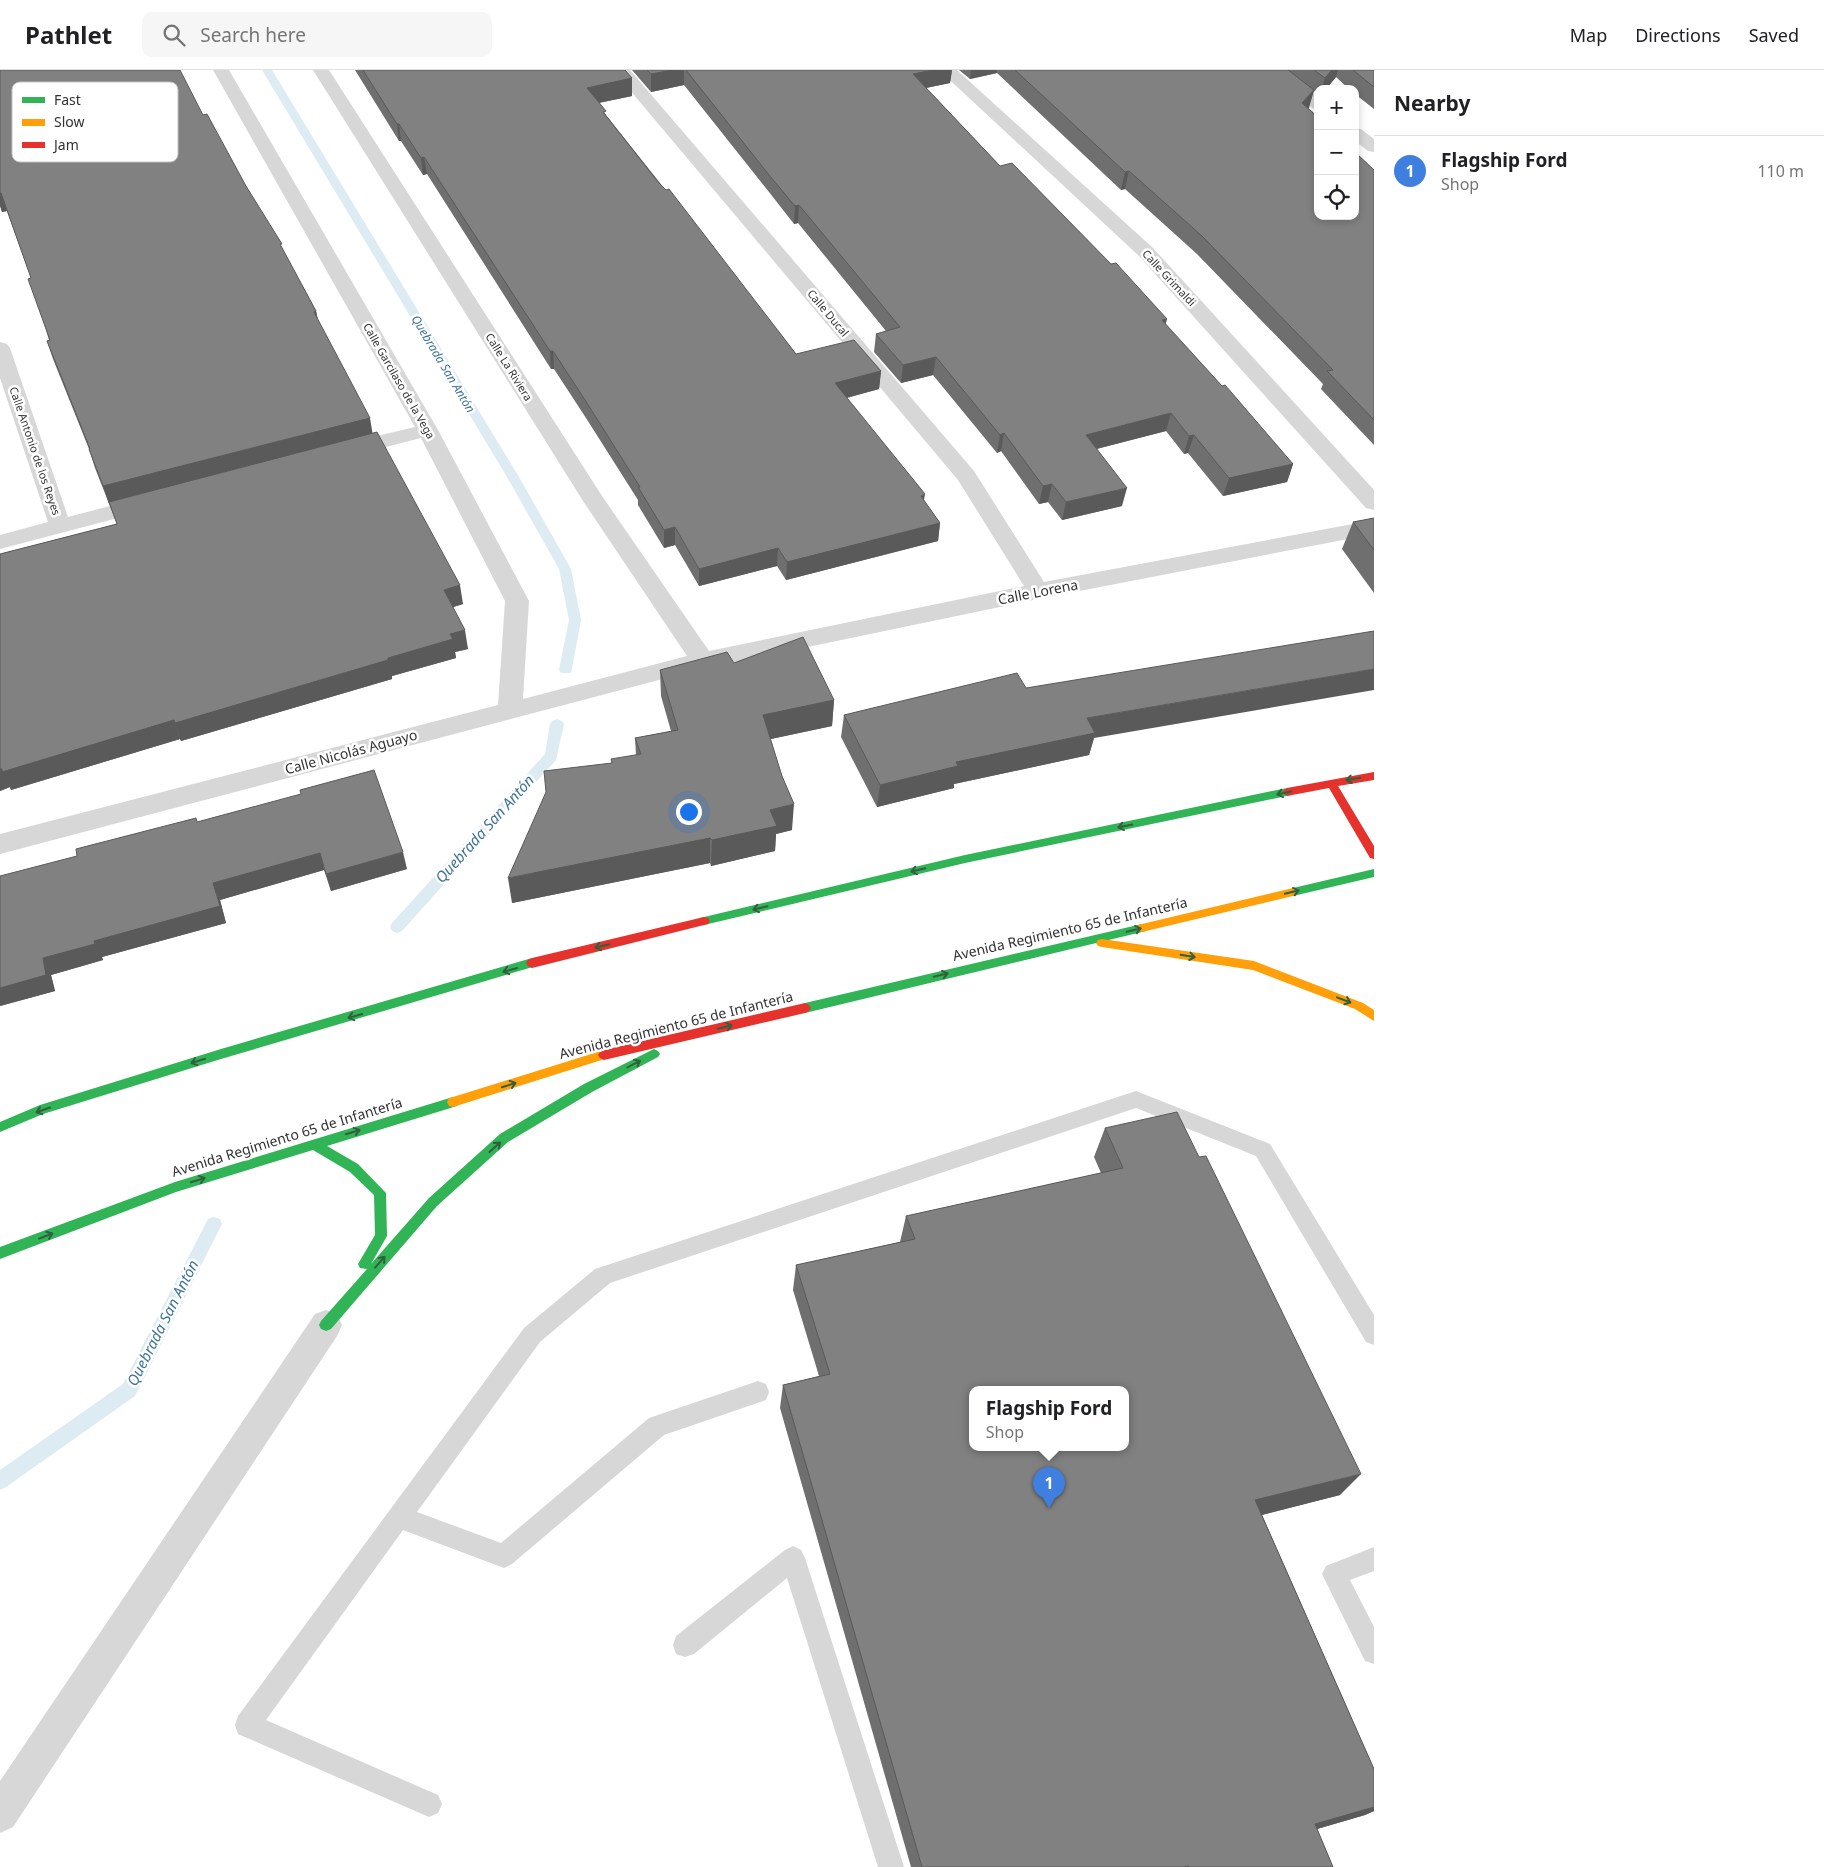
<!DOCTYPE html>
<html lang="en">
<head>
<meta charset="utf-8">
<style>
  :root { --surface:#fff; --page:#f6f6f6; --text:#202124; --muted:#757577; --line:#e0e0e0; --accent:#111827 }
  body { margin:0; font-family:"Noto Sans",sans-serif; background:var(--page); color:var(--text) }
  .controls { position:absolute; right:15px; top:15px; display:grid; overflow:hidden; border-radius:10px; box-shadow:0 2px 8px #0003 }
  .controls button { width:45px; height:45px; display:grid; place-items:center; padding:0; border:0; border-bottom:1px solid var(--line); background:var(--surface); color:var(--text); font:25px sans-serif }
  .you { position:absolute; left:688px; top:741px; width:18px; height:18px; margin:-12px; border:4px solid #fff; border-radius:50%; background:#1a73e8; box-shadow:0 0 0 8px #1a73e833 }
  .badge { display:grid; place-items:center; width:32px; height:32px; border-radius:50%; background:var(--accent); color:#fff; font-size:16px; font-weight:700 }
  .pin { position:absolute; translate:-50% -41px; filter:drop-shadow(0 1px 2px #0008) }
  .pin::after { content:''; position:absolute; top:26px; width:18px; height:15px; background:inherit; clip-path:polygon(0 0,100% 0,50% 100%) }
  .popup { position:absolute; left:969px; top:1316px; width:160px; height:65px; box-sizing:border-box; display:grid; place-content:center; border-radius:10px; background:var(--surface); filter:drop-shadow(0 1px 4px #0005); font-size:16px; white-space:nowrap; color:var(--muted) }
  .popup b { font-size:19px; color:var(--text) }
  .popup::after { content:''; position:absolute; left:50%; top:100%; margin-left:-10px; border:10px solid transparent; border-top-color:var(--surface) }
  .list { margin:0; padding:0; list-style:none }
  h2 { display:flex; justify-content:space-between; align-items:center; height:65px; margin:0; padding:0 20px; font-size:21px }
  h2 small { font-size:16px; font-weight:400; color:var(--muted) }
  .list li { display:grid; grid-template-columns:32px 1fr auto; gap:15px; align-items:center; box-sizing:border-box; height:70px; padding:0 20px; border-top:1px solid var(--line) }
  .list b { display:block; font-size:19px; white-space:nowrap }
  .list p { margin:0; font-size:16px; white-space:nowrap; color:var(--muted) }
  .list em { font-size:16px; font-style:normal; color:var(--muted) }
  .icon { flex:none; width:28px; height:28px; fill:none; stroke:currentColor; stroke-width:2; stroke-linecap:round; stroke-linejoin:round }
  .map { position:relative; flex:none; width:1374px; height:1797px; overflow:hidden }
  header { display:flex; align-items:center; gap:30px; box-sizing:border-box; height:70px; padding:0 25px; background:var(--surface); border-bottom:1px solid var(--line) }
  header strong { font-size:24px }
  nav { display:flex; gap:28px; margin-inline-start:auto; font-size:18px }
  .search { width:350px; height:45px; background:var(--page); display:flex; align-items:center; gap:12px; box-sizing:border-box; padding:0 18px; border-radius:10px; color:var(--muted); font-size:19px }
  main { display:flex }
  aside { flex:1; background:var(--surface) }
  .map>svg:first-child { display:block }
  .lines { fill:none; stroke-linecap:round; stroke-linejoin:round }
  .stream { fill:#ddebf3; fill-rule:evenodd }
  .lane { fill:#d7d7d7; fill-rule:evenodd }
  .street { fill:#d7d7d7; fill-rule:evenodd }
  .fast { fill:#30b455; fill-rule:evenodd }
  .slow { fill:#ff9f0a; fill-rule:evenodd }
  .jam { fill:#e5322d; fill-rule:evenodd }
  .wall { fill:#6f6f6f }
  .shaded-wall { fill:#5a5a5a }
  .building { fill:#818181; stroke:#5a5a5a; fill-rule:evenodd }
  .oneway { stroke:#32603f }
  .labels { text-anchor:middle; stroke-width:5; stroke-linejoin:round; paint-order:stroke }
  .far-street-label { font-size:11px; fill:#333; stroke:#fff }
  .far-water-label { font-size:12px; font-style:italic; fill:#3f7597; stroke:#fff }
  .street-label { font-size:14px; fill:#333; stroke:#fff }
  .water-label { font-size:15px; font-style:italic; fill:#3f7597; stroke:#fff }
  .key { fill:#fff; stroke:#c2c2c2; stroke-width:1 }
  .key-label { font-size:14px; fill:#333 }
</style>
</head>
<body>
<header>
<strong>Pathlet</strong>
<div class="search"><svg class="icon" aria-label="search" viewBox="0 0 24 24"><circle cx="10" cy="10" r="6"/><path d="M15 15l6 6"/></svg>Search here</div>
<nav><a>Map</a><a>Directions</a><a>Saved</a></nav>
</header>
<main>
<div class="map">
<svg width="1374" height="1797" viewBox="0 0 1374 1797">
  <rect width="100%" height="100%" fill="#fff"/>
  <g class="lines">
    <path class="stream" d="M262,0H272L519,407L571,499L581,550L571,603H561L559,600L569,550L559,499L507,407Z
      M557,649L562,651L564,654L556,690L402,861L397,863L392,861L390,857L392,853L545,684L550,654L552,651Z
      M214,1147L220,1149L222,1154L135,1326L6,1417L0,1420V1400L123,1314L208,1149Z"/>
    <path class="lane" d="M1136,1021L1270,1074L1374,1245V1275L1366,1272L1256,1086L1136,1038L610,1213L540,1272L417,1442L501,1473L649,1348L758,1311L766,1314L769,1322L766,1330L664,1365L512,1494L504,1498L403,1460L266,1650L438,1725L442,1734L438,1743L429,1747L238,1664L235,1655L238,1646L524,1258L595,1199Z
      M793,1476L801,1480L805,1488L904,1797H878L787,1508L694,1584L685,1587L676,1584L673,1575L676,1566L785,1480Z
      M1374,1477V1501L1350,1510L1374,1557V1594L1365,1591L1322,1504L1326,1496Z"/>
    <path class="street" d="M213,0H229L438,360L529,531L523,629L687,586L583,431L313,0H329L602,426L709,581L1024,516L958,410L613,0H630L974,401L1044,512L1374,450V464L1038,529L693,601L0,784V764L498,635L505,531L421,368L347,387L339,385L336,380L339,375L415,357Z
      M939,0H957L1153,178L1374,420V440L1366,438L1139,186Z
      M1264,0H1283L1318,26V39L1312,38Z
      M1355,58L1361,59L1374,69V82L1368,81L1355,71Z
      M0,272L7,274L10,278L68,447L148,426L156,428L159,433L156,438L0,479V465L48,452L0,308Z
      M326,1240L337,1244L342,1255L337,1266L13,1757L0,1763V1711L315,1244Z"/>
    <path class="fast" d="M1287,718L1292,722L1291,725L965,793L704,855L700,854L698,851L700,848L704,847L965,785Z
      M1374,799V807L1293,826L1288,822L1293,818Z
      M1142,854L1146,855L1148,858L1146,861L1142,862L805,943L801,941L799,938L801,935L805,933Z
      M532,888L536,890L538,893L536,896L221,989L43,1044L0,1062V1052L40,1035L221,979Z
      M654,979L658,981L660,984L658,987L592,1022L508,1072L437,1136L331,1259L326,1261L321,1259L319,1255L321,1251L367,1199L360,1198L358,1194L375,1165L374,1125L350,1102L313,1080L176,1122L0,1189V1177L175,1112L453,1027L457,1028L459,1032L457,1036L327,1076L358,1094L386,1123L387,1166L371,1194L429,1128L500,1064L584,1014Z"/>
    <path class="slow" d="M1293,818L1298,822L1293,826L1142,862L1138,861L1136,858L1138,855L1142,854Z
      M1102,869L1254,891L1363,933L1374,940V951L1355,939L1253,900L1102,877L1098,876L1096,873L1098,870Z
      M604,980L608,982L610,985L608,988L453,1037L449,1036L447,1032L449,1028L453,1027Z"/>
    <path class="jam" d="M1374,702V710L1338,716L1374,776V789L1370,788L1329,718L1287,726L1282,722L1287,718Z
      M704,847L708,848L710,851L708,854L532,898L528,896L526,893L528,890L532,888Z
      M805,933L809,935L811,938L809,941L805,943L604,990L600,988L598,985L600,982L604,980Z"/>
  </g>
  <path class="wall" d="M0,0L203,45L246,116L283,180L316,241L318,251L372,363L463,534L453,537L468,579L455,582L456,588L392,606V609L181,671L180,669L11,720L10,717L0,721V484L117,454L95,398L89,379L53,289L47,271L49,270L31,208L7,141L2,142L0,136Z
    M355,0H625L632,26L599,33L606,45L796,284L881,301L879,319L847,328L940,453L938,471L786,510L777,496L699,516L675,475L664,478L638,435V430L586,348L554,299H551L427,104L423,105L401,71H399Z
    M632,0H952L950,13L926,18L1000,96L1111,194L1167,249L1165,254L1293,394L1287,412L1223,426L1188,383L1184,384L1166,361L1096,379L1122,436L1062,450L1048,432L1039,434L1001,381L997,383L933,305L901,313L874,282L876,264L886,261L798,153L794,154L769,122L684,15L651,22Z
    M959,0H1374V39L1355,24V19H1349L1336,7L1326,19H1318V24L1314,21L1308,38L1374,100V375L1321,319L1323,314L1197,184L1125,119L1121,120L997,3L970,9Z
    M1374,448V523L1342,479L1353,452Z
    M734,593L834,630L832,656L770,669L792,760L776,764L775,781L711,796L710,793L512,833L611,693L636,685L635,668L671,661L661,626L660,600Z
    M1026,618L1094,668L1089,685L954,714V718L877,737L841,667L844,645Z
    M197,752L407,799L331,821L324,800L220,830L226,853L102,887L103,890L51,905L55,921L0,936L77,786Z
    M1105,1058L1340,1425L1262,1445L1374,1699V1741L1365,1745L1317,1759L1333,1797H911L780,1338L783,1315L819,1306L793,1220L796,1195L900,1172L906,1146L1101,1103L1094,1087Z"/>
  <path class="shaded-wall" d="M672,0H684V15L651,22V4Z
    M933,0H952L950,13L911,21L913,4Z
    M971,0H997V3L970,9Z
    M1332,0H1338L1336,7L1326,19H1322L1325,8Z
    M632,8V26L588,35L587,18Z
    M1314,20L1309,38L1297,51L1302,33Z
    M397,54H399L401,71H399Z
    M424,87L427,104L423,105L421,88Z
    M1129,101L1125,119L1121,120L1125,102Z
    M0,123H1L7,141L2,142L0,135Z
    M799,135L798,153L794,154L795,136Z
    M316,241L320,259L314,242Z
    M1167,249L1162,267V250Z
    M550,281H553L554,299H551Z
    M936,287L933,305L901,313L903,295Z
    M881,301L879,319L834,331L835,313Z
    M1171,343L1166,361L1081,383L1086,365Z
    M370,348L373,366L109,434L103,416Z
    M1004,363L1001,381L997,383L1000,365Z
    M1194,365L1188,383L1184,384L1189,366Z
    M1293,394L1287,412L1223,426L1229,408Z
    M1052,414L1048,432L1039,434L1043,416Z
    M1127,418L1122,436L1062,450L1066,432Z
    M925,424L922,442L921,426Z
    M940,453L938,471L786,510L787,492Z
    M675,457V475L664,478V460Z
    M778,478L777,496L699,516V499Z
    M460,515L463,534L447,539L444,520Z
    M465,560L468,579L455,582L456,588L392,606V609L181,671L175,653L388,588L450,564Z
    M1374,599V620L1094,668L1089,685L954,714V718L877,737L880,715L956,692L1087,648Z
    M834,630L832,656L762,671L763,645Z
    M174,650L180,669L11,720L10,717L0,721V699Z
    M794,734L792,760L776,764L775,781L711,796L712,770L770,740Z
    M710,768V793L512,833L508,808Z
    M403,782L407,799L331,821L326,804Z
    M320,783L324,800L220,830L226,853L102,887L103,890L51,905L55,921L0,936V918L43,888L94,871L213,813Z
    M1361,1404L1340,1425L1238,1451L1255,1430Z
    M1374,1737V1741L1365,1745L1293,1766L1315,1754Z"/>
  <path class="building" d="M0,0H180L203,45L207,44L246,116L282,174H280L316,241L314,242L370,348L103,416L89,379H90L47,271L50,270L28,209L31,208L1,123H0Z
    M363,0H625L632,8L587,18L606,41L603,42L658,112L666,120L669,119L796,284L854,270L881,301L835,313L925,424L921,426L940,453L787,492L778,478L699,499L675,457L664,460L638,417H640L585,330L553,281H550L424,87L421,88L399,54H397Z
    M647,0H672L651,4Z
    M686,0H933L913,4L1000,96L1012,93L1111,194L1116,193L1167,249L1162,250L1222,316L1225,315L1293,394L1229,408L1194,365L1189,366L1171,343L1086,365L1127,418L1066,432L1052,414L1043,416L1004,363L1000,365L936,287L903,295L876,264L900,257L799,135L795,136L769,105Z
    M1015,0H1288L1314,20L1302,33L1318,47V146H1355V82L1374,100V350L1327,301L1333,300L1202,166L1129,101L1125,102Z
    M1314,0H1332L1325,8Z
    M1353,0H1374V17Z
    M377,362L460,515L444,520L465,560L450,564L453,569L388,588V590L175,653L174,650L2,702V699H0V484L117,454L109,432Z
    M1374,448V480L1353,452Z
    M1374,561V599L1087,648L1095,663L956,692L958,696L880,715L844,645L1017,603L1026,618Z
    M803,567L834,630L763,645L782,706L794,734L770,740L777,756L712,770L710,768L508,808L546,722L544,701L612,693L611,689L641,684L635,668L678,660L660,600L727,582L734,593Z
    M374,700L403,782L326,804L320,783L213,813L220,836L94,871L95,874L43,888L46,905L0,918V806L77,786L76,779L196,748L197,752L301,724L300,720Z
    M1177,1042L1199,1087L1206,1086L1361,1404L1255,1430L1374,1699V1737L1315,1754L1333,1797H1189L1188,1796L1184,1797H922L783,1315L830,1304L796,1195L915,1169L906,1146L1123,1098L1105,1058ZM973,1319H1125V1377H973Z"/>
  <defs><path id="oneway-shaft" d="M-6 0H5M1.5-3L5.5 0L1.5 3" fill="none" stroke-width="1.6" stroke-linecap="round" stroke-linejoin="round" transform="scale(1.25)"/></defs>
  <g class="oneway">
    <use href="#oneway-shaft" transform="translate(1353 709) rotate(171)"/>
    <use href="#oneway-shaft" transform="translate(1284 723) rotate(168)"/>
    <use href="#oneway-shaft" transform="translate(1125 756) rotate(168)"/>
    <use href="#oneway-shaft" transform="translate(918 800) rotate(167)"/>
    <use href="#oneway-shaft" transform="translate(1292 822) rotate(-13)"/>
    <use href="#oneway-shaft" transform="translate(760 838) rotate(167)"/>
    <use href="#oneway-shaft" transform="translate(1134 860) rotate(-13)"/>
    <use href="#oneway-shaft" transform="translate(602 876) rotate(167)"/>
    <use href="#oneway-shaft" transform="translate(1188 886) rotate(9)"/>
    <use href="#oneway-shaft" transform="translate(510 900) rotate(164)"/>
    <use href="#oneway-shaft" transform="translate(941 905) rotate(-13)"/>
    <use href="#oneway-shaft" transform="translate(1344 930) rotate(21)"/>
    <use href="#oneway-shaft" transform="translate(355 946) rotate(164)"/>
    <use href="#oneway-shaft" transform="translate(725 957) rotate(-13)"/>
    <use href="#oneway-shaft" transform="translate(198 991) rotate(163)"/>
    <use href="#oneway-shaft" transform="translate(634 994) rotate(-27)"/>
    <use href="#oneway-shaft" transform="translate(509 1015) rotate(-17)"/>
    <use href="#oneway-shaft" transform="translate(43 1040) rotate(161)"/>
    <use href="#oneway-shaft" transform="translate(353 1062) rotate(-17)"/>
    <use href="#oneway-shaft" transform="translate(495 1077) rotate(-42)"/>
    <use href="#oneway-shaft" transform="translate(198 1110) rotate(-17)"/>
    <use href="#oneway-shaft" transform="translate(46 1166) rotate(-21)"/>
    <use href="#oneway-shaft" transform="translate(380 1192) rotate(-49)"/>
  </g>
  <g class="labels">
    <g class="far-street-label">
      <text transform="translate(1169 208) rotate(47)" y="4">Calle Grimaldi</text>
      <text transform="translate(828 243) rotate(50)" y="4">Calle Ducal</text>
      <text transform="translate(509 297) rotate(58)" y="4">Calle La Riviera</text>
      <text transform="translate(399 311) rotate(60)" y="4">Calle Garcilaso de la Vega</text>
      <text transform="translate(35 381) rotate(71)" y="4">Calle Antonio de los Reyes</text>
    </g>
    <g class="far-water-label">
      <text transform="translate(443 294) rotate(59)" y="4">Quebrada San Antón</text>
    </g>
    <g class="street-label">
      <text transform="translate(1038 522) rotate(-11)" y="5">Calle Lorena</text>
      <text transform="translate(351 682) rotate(-15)" y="5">Calle Nicolás Aguayo</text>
      <text transform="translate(1070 859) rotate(-13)" y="5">Avenida Regimiento 65 de Infantería</text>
      <text transform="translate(676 955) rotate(-14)" y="5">Avenida Regimiento 65 de Infantería</text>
      <text transform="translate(287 1067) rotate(-17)" y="5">Avenida Regimiento 65 de Infantería</text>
    </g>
    <g class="water-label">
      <text transform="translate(485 759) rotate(-48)" y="5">Quebrada San Antón</text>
      <text transform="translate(163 1253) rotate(-63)" y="5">Quebrada San Antón</text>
    </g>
  </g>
  <rect x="12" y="12" width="166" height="80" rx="8" class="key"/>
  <rect x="22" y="27" width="23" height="6" fill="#30b455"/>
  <rect x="22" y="49" width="23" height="7" fill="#ff9f0a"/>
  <rect x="22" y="72" width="23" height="6" fill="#e5322d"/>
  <g class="key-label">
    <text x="54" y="35">Fast</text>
    <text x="54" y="57">Slow</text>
    <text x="54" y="80">Jam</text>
  </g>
</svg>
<div class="controls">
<button>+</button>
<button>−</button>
<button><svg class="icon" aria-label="locate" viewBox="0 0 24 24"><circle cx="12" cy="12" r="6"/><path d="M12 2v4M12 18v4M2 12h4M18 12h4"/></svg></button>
</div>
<div class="you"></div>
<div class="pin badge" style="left:1049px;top:1438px;background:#3f7fe0">1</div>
<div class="popup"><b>Flagship Ford</b>Shop</div>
</div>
<aside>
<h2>Nearby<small></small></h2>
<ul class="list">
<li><span class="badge" style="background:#3f7fe0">1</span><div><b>Flagship Ford</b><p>Shop</p></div><em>110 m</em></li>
</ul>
</aside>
</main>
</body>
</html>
